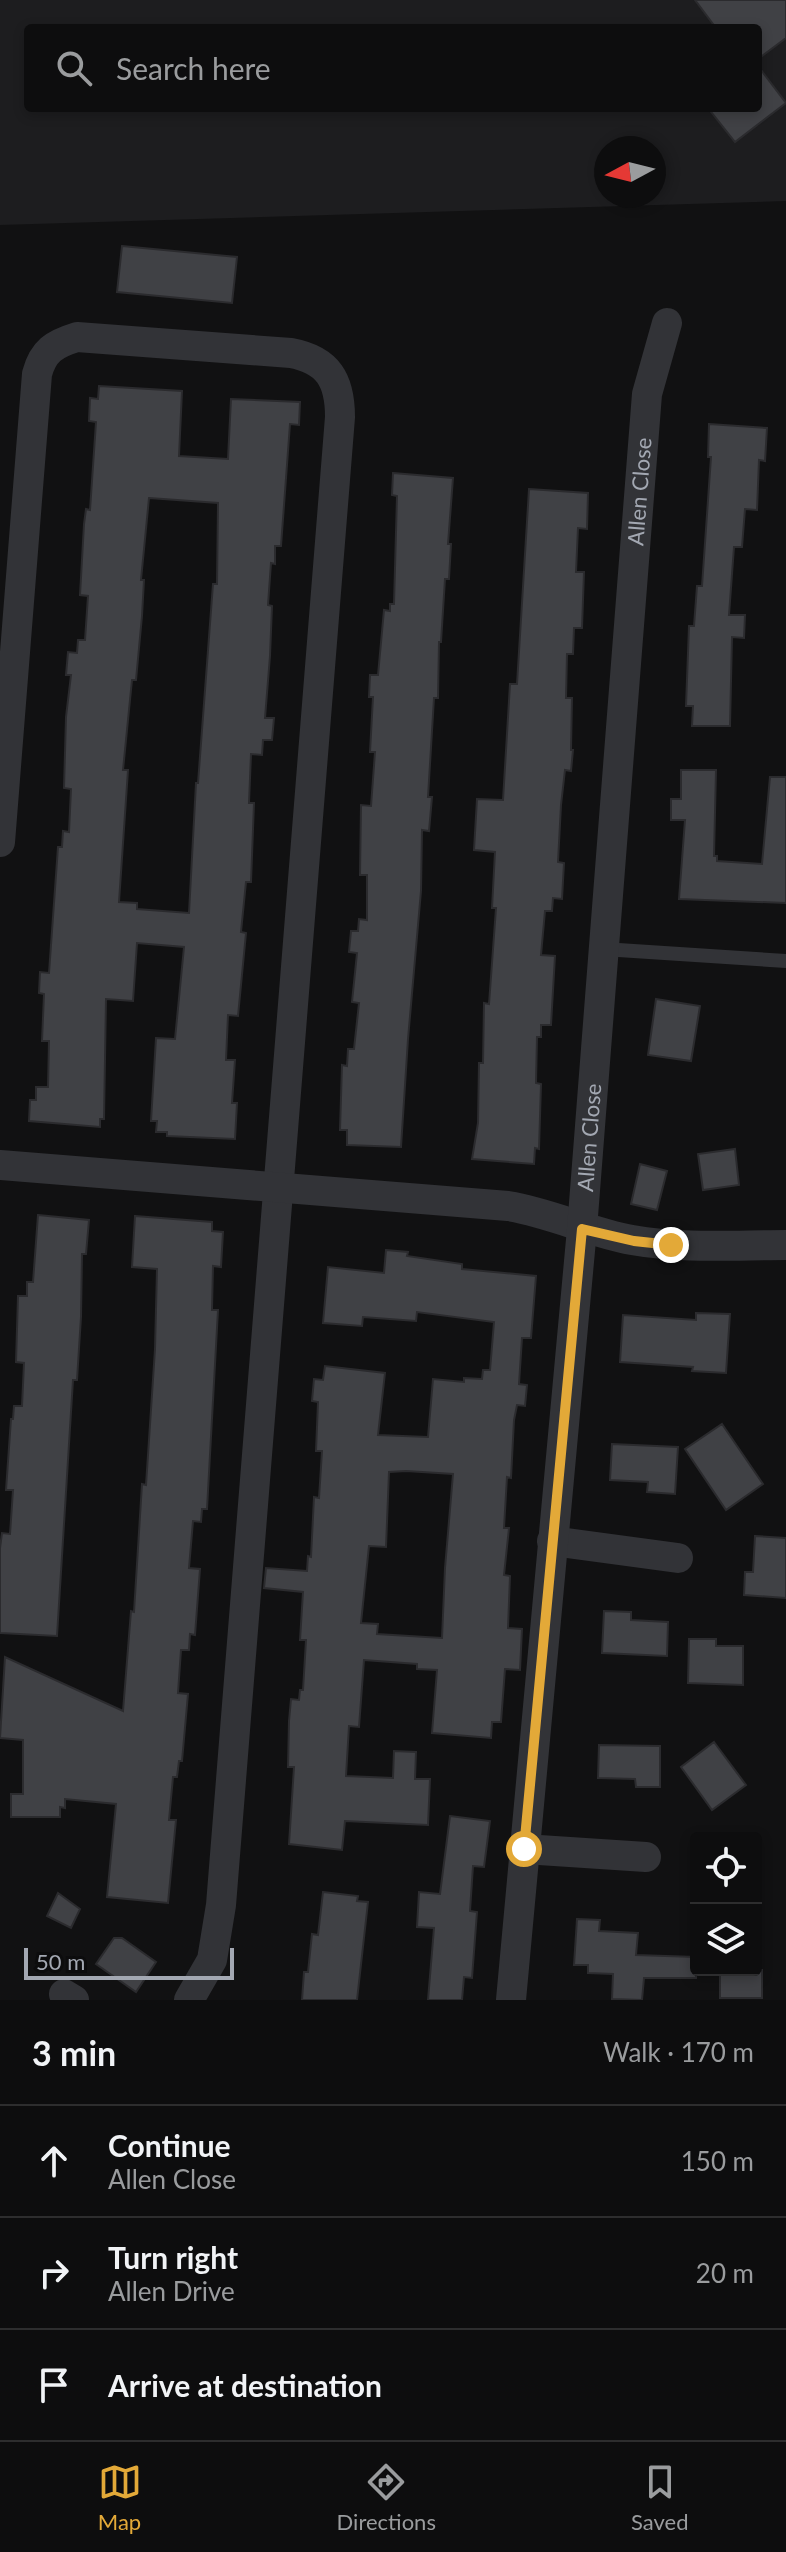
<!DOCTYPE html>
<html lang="en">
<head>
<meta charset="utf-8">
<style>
  :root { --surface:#0d0d0e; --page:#161617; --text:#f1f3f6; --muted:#9a9c9e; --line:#2d2d2e; --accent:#e3a938 }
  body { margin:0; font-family:Lato,sans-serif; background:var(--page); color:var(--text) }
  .controls { position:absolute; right:24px; bottom:24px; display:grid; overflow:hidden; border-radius:8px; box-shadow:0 4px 12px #0003 }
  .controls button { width:72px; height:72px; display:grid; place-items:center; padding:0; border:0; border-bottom:2px solid var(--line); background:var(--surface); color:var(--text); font:40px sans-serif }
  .compass { position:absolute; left:594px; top:136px; width:72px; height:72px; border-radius:50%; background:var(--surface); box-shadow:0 4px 12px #0003; rotate:263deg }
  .scale { position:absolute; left:24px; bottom:20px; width:210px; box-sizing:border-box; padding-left:8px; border:4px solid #a3a8b2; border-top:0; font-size:22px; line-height:28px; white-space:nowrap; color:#a3a8b2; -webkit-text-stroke:6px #0c0c0d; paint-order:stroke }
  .stop { position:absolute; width:24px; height:24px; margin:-18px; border:6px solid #e3a938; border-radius:50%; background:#fff }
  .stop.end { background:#e3a938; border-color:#fff; box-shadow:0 2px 8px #0008 }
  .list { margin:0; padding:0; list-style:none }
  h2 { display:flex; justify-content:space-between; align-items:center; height:104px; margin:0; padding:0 32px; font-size:34px }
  h2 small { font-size:26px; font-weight:400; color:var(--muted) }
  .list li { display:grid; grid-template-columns:52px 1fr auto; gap:24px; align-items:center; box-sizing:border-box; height:112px; padding:0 32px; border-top:2px solid var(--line) }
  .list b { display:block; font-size:30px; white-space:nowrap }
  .list p { margin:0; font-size:26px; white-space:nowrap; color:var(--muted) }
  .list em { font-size:26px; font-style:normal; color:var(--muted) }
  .icon { flex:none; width:44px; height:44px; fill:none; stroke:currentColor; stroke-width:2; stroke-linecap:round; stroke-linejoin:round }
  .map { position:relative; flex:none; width:786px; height:2000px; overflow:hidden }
  .search { position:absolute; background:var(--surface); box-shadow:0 4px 12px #0003; left:24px; right:24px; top:24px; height:88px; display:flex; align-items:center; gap:20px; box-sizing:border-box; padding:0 28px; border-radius:8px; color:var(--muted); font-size:30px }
  .sheet { height:440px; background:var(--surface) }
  nav { display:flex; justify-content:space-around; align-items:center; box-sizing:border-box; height:112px; border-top:2px solid var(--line); background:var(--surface); font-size:22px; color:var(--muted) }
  nav a { display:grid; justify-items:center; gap:4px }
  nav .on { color:var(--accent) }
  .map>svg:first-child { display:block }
  .built { fill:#1d1d1f; fill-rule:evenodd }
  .building { fill:#404145; stroke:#2b2b2e; stroke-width:2; fill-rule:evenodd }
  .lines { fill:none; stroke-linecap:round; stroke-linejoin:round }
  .lane { stroke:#323337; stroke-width:14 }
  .street { stroke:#323337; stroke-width:30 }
  .route { stroke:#e3a938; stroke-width:10 }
  .labels { text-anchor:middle; stroke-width:8; stroke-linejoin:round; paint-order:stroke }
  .street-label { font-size:22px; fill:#a3a8b2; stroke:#0c0c0d }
</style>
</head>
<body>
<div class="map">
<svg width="786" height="2000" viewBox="0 0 786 2000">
  <rect width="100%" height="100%" fill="#111112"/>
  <path class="built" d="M0,0H786V201L0,225ZM28,28H758V108H28ZM606,148H654V196H606Z"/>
  <path class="building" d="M695,0H786V38L758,59V28H716Z
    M758,66L786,103L735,142L708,108H758Z
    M122,246L237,257L232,303L117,292Z
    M99,386L182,391L179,456L228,459L231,399L300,402L299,425L290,424L281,546H275V564L271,563L268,605L272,606L270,656L265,718H274L272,740H263L262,755L251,754L249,803H254L251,882H246L241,932L246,933L238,1016L228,1015L226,1060H235L232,1103H237L235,1139L167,1136V1132H156L157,1121H151L156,1038L175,1039L184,947L137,943L133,1001L106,999L104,1119H100V1127L29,1121L30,1100H36V1087H48L49,1041H42L44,994L39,993L40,972L49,973L58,847H62L63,831L69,832L71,789L64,788L66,717L71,675H66L68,652L77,653L78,640H85L88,596L80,595L84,524L86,509L90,510L96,422L89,421L90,398L98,399ZM149,498L218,503L217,584H213L198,783H196L189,913L137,909V903L119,902L128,770H123L132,680H136L142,616L144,580H141Z
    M709,424L767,428L765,461L759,460L757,510L745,509L742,547H734L729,615H745L744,638L732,637L730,726H692L693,706H686L689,626H694L697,586H702L711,457H708Z
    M393,473L453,478L448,544H451L449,579H445L441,642H439L438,698H434L428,797H432L429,831L422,830L421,891L408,1039L401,1147L347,1145V1130H340L342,1065L347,1066L348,1049H354L359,1003L352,1002L357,953L349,952L351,931H358L359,919L367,920V875H360L361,805L371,806L375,752H370L373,697H369L370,675H378L384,610L390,611V604H394L397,496L392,495Z
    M529,489L588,493L587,529L578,528L576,572H584L582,628H574L573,654H567L566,698H572L571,750H573L571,771L565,770L561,805L558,862L564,863L562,899L553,898L552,911H545L541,955L555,956L551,1025H541V1037H537L536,1083L541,1084L539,1149L535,1148L534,1164L472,1159L478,1123L479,1063H483L484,1003L489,1004L496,908H492L495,852L474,850L477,799L503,800L510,684H517Z
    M681,770H716L714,856H717V861L762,864L770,777H786V903L679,899L685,820H671V799H681Z
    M656,999L700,1006L691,1061L648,1055Z
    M735,1149L739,1185L703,1190L698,1154Z
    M640,1164L667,1171L657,1210L631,1204Z
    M38,1215L89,1220L86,1254H82L81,1317L77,1380H73L57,1636L0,1633V1548L2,1533L10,1534L13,1490H6L11,1419H13L14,1406H22L24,1363L16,1362L18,1296H27V1282H33Z
    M135,1216L212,1222V1231L223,1232L221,1267L213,1266L212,1310H218L207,1509H202L201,1522L193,1521L189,1568L200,1569L195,1635L190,1634L189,1650H181L178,1693L188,1694L182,1761H179L177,1777H173L169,1820H176L168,1903L107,1897L116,1804L65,1799V1808L60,1807V1817H11V1794H23V1740L0,1738L5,1657L123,1711L131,1611L134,1612L142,1484L146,1485L155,1349L157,1269L132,1267Z
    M386,1250L408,1252L407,1256L462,1264V1269L536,1276L531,1338H522L519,1384L527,1385L525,1406L517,1405L514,1420L511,1478L507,1477L504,1528H509L504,1575L510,1576L508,1628L522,1629L520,1670L505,1669L501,1722H492L491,1738L432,1733L437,1670L417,1669V1664L364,1660L359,1727L349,1726L346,1776L393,1778L394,1751L416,1752L415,1779H430L428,1825L345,1821L342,1850L289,1844L294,1767H288L289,1721L291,1699L299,1700L300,1690H303L306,1640H300L303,1592L264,1588L266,1568L307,1571L308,1556L311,1557L314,1497L319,1498L322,1451H316L318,1402L312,1401L314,1379L323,1380L325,1366L385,1373L378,1435L428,1437L433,1379L464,1382V1378L482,1379L483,1370H490L494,1322L417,1312L416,1321L363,1317L362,1326L323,1323L328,1267L384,1273ZM406,1471L453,1474L445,1568L442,1638L377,1634L378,1624L361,1623L369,1546L386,1547L389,1472Z
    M696,1313L730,1314L726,1373L692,1371L693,1367L620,1362L623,1315L696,1320Z
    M722,1424L763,1484L726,1510L685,1449Z
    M612,1444L678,1447L675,1494L647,1492L648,1482L610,1480Z
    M755,1536L786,1538V1598L744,1595L745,1572H753Z
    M604,1611L631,1612V1620L668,1622L667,1656L602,1653Z
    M689,1639H716V1646H743V1685L688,1683Z
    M714,1742L746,1785L712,1810L681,1767Z
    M599,1745L660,1746V1787H636L635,1779L598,1778Z
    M450,1816L490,1821L484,1867L473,1866L470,1911L477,1912L472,1978L464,1977L462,2000H428L434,1928L417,1927L419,1892L440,1894Z
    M323,1892L358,1896L357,1901L368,1902L357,2000H302L304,1972H308L312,1934L318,1935Z
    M58,1893L80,1909L71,1928L47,1916Z
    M577,1919L600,1920L599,1931L638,1933L636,1955L696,1957V1978H644L642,2000L612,1999L613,1974L588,1973V1965H574Z
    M114,1938H122L156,1962L136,1992L96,1964Z
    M720,1970H762V1998H720Z"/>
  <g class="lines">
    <path class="lane" d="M603,949L786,961"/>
    <g class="street">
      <path d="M0,842L37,374C43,351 54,344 77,337L291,353C328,360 340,380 340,417L221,1905L212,1960L189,2000"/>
      <path d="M0,1165L508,1206C551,1213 589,1232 632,1240C682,1249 735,1245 786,1245"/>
      <path d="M552,1541L678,1558"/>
      <path d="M524,1849L646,1857"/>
      <path d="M64,1994L74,2000"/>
      <path id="s1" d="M511,2000L582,1229L647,394L667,323"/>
    </g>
  </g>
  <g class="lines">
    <path class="route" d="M524,1849L582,1229L634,1241L671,1245"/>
  </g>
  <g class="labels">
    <g class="street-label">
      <text dy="8" stroke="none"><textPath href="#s1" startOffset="1514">Allen Close</textPath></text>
      <text dy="8" stroke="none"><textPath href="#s1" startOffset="866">Allen Close</textPath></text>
    </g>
  </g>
</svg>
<div class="controls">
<button><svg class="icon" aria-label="locate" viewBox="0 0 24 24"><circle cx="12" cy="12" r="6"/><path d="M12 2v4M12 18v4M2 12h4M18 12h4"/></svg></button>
<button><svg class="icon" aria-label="layers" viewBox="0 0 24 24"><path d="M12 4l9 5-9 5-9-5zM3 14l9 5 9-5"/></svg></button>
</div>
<svg class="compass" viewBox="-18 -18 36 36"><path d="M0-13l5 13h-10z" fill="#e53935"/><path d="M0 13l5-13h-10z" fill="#9a9c9e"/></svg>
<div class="scale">50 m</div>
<div class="stop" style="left:524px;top:1849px"></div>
<div class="stop end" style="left:671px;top:1245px"></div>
<div class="search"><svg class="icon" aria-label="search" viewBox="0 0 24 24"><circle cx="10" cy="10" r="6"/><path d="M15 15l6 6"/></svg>Search here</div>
</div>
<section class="sheet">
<h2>3 min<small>Walk · 170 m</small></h2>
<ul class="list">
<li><svg class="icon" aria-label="ahead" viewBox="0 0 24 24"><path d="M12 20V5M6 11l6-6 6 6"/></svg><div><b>Continue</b><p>Allen Close</p></div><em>150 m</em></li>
<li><svg class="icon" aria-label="right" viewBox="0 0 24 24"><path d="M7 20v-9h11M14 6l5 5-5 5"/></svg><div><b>Turn right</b><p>Allen Drive</p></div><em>20 m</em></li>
<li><svg class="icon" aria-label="arrive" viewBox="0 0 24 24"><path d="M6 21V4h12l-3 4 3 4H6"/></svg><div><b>Arrive at destination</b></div></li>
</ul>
</section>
<nav>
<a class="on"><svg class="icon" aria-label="map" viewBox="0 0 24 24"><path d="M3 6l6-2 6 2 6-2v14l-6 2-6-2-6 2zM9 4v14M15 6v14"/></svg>Map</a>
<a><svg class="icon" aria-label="directions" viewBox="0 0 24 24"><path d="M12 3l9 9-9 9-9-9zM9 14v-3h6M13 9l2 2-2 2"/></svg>Directions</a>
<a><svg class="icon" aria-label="saved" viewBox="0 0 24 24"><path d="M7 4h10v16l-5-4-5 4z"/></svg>Saved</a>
</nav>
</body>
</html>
